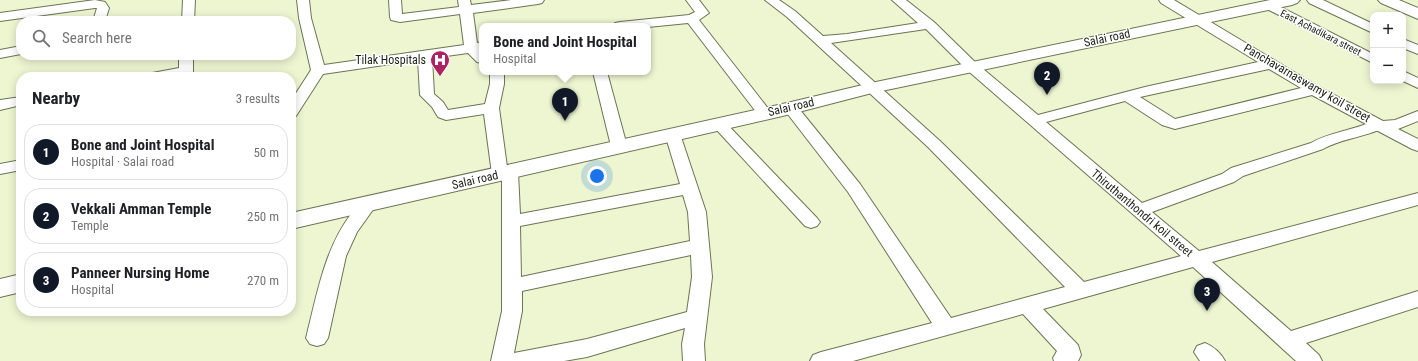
<!DOCTYPE html>
<html lang="en">
<head>
<meta charset="utf-8">
<style>
  :root { --surface:#fff; --page:#f6f6f6; --text:#202124; --muted:#757577; --line:#e0e0e0; --accent:#111827 }
  body { margin:0; font-family:"Roboto Condensed",sans-serif; background:var(--page); color:var(--text) }
  .controls { position:absolute; right:12px; top:12px; display:grid; overflow:hidden; border-radius:8px; box-shadow:0 2px 10px #0003 }
  .controls button { width:36px; height:36px; display:grid; place-items:center; padding:0; border:0; border-bottom:1px solid var(--line); background:var(--surface); color:var(--text); font:20px sans-serif }
  .you { position:absolute; left:597px; top:176px; width:14px; height:14px; margin:-10px; border:3px solid #fff; border-radius:50%; background:#1a73e8; box-shadow:0 0 0 6px #1a73e833 }
  .badge { display:grid; place-items:center; width:26px; height:26px; border-radius:50%; background:var(--accent); color:#fff; font-size:13px; font-weight:700 }
  .pin { position:absolute; translate:-50% -33px; filter:drop-shadow(0 1px 2px #0008) }
  .pin::after { content:''; position:absolute; top:21px; width:14px; height:12px; background:inherit; clip-path:polygon(0 0,100% 0,50% 100%) }
  .popup { position:absolute; left:479px; top:23px; width:172px; height:52px; box-sizing:border-box; display:grid; place-content:center; border-radius:8px; background:var(--surface); filter:drop-shadow(0 1px 3px #0005); font-size:13px; white-space:nowrap; color:var(--muted) }
  .popup b { font-size:15px; color:var(--text) }
  .popup::after { content:''; position:absolute; left:50%; top:100%; margin-left:-8px; border:8px solid transparent; border-top-color:var(--surface) }
  .list { margin:0; padding:0; list-style:none }
  h2 { display:flex; justify-content:space-between; align-items:center; height:52px; margin:0; padding:0 16px; font-size:17px }
  h2 small { font-size:13px; font-weight:400; color:var(--muted) }
  .list li { display:grid; grid-template-columns:26px 1fr auto; gap:12px; align-items:center; box-sizing:border-box; height:56px; margin:0 8px 8px; padding:0 8px; border:1px solid var(--line); border-radius:16px }
  .list b { display:block; font-size:15px; white-space:nowrap }
  .list p { margin:0; font-size:13px; white-space:nowrap; color:var(--muted) }
  .list em { font-size:13px; font-style:normal; color:var(--muted) }
  .icon { flex:none; width:22px; height:22px; fill:none; stroke:currentColor; stroke-width:2; stroke-linecap:round; stroke-linejoin:round }
  .map { position:relative; flex:none; width:1418px; height:361px; overflow:hidden }
  .search { position:absolute; background:var(--surface); box-shadow:0 2px 10px #0003; left:16px; top:16px; width:280px; height:44px; display:flex; align-items:center; gap:10px; box-sizing:border-box; padding:0 14px; border-radius:16px; color:var(--muted); font-size:15px }
  .panel { position:absolute; background:var(--surface); box-shadow:0 2px 10px #0003; left:16px; top:72px; width:280px; height:244px; border-radius:16px }
  .map>svg:first-child { display:block }
  .lines { fill:none; stroke-linecap:round; stroke-linejoin:round }
  .minor-casing { stroke:#6d7454; stroke-width:2 }
  .major-casing { stroke:#6d7454; stroke-width:2 }
  .minor { fill:#fff; fill-rule:evenodd }
  .major { fill:#fff; fill-rule:evenodd }
  .labels { text-anchor:middle; stroke-width:3; stroke-linejoin:round; paint-order:stroke }
  .far-street-label { font-size:10px; fill:#1c2012; stroke:#fff }
  .street-label { font-size:12px; fill:#1c2012; stroke:#fff }
  .poi-label { font-size:12px; fill:#1c2012; stroke:#fff; text-anchor:end }
</style>
</head>
<body>
<div class="map">
<svg width="1418" height="361" viewBox="0 0 1418 361">
  <rect width="100%" height="100%" fill="#edf6d1"/>
  <g class="lines">
    <defs>
      <path id="minor" d="M95,0L105,2L109,8L105,21H93L97,8H95L0,21V13Z
        M183,0H195L194,21H182Z
        M297,0H309L311,18L324,65L464,45L460,14L400,22L391,20L390,17L389,0H401L402,14L459,7L458,0H470L471,5L511,0H544L542,3L538,4L473,13L477,43L482,42V63L477,62L468,53L432,58L434,94L443,102L448,110L485,104L490,84V72H504V84L499,108L507,167L516,168L518,172L520,214L680,184L665,134L667,131L673,129L679,131L706,212L712,277L704,344L705,361H683L682,344L685,328L587,357L564,361H491L502,311V179L494,178L492,174L484,114L446,120L438,117L432,107L420,95L418,60L323,74L296,116L291,118V101L311,70L299,18ZM683,195L688,212L690,241L521,277L520,226ZM691,255L692,277L687,312L587,339L514,353L522,311V291Z
        M686,0H699L709,13L699,20L770,111L773,114L770,117L765,119L760,117L688,23L648,27L613,26L615,23L620,22L689,15L695,12Z
        M765,0H779L795,11L823,36L847,34L918,23L892,0H906L934,22L976,63L1038,115L1145,87L1258,62L1161,3L1159,0H1174L1319,87L1383,121L1395,120L1418,111V121L1398,129L1418,139V151L1412,149L1378,131H1376C1358,138 1338,140 1323,149L1243,176L1234,182L1152,212L1199,251L1418,193V205L1212,262L1291,331L1418,291V307L1306,343L1319,355L1322,361H1296L1193,267L1043,309L1078,345L1081,355L1078,361H1054L1053,358L1057,351L1023,314L853,361H810L813,355L821,352L932,323L848,192L783,108L786,105L791,103L796,105L860,184L951,318L1065,287L928,147L787,17ZM926,29L966,69L1181,256L1084,282L940,141L831,43ZM1269,69L1301,88L1175,119L1140,97ZM1312,95L1366,124C1348,131 1328,133 1311,143L1231,168L1222,174L1142,203L1046,122L1125,101L1162,125L1175,129Z
        M1307,0H1323L1373,24V33L1309,3Z
        M1269,1L1373,54V63L1265,8L1263,5L1265,2Z
        M1403,39L1418,45V54L1403,48Z
        M21,46V54L0,58V50Z
        M179,55H193V77H145L147,74L179,68Z
        M1403,71L1418,78V88L1403,81Z
        M593,72H607L627,146L625,149L619,151L613,149L611,146Z
        M21,97V105L0,110V100Z
        M719,119L724,121L817,218L820,222L817,226L811,228L805,226L714,127L711,124L714,121Z
        M21,160V170L0,174V164Z
        M368,198L374,200L377,204L357,232L346,256L328,338L324,344L317,346L310,344L306,338C317,295 324,250 351,214C356,207 359,201 368,198Z
        M1205,343C1214,347 1220,352 1225,361H1200L1194,352L1197,346Z"/>
      <path id="major" d="M1270,0H1300L1297,3L1292,5L872,93L791,114L291,229V213L791,102L871,83Z
        M1378,0H1399L1418,8V19L1381,3Z
        M21,274V292L0,297V279Z"/>
    </defs>
    <use href="#minor" class="minor-casing"/>
    <use href="#major" class="major-casing"/>
    <use href="#minor" class="minor"/>
    <use href="#major" class="major"/>
  </g>
  <defs>
    <symbol id="hospital-pin" viewBox="-11 -11 22 30"><path d="M0 17L-7.5 6A9.5 9.5 0 1 1 7.5 6Z" fill="#ae2361" stroke="#fff"/><path d="M-5-5h3v3.5h4V-5h3V5h-3V1.5h-4V5h-3Z" fill="#fff"/></symbol>
  </defs>
  <g fill-rule="evenodd">
    <use href="#hospital-pin" x="429" y="49" width="22" height="30"/>
  </g>
  <g class="labels">
    <g class="far-street-label">
      <text transform="translate(1321 32) rotate(27)" y="4">East Achadikara street</text>
    </g>
    <g class="street-label">
      <text transform="translate(1107 38) rotate(-12)" y="4">Salai road</text>
      <text transform="translate(1307 83) rotate(30)" y="4">Panchavarnaswamy koil street</text>
      <text transform="translate(791 107) rotate(-13)" y="4">Salai road</text>
      <text transform="translate(475 180) rotate(-13)" y="4">Salai road</text>
      <text transform="translate(1142 213) rotate(40)" y="4">Thiruthanthondri koil street</text>
    </g>
    <g class="poi-label">
      <text x="426" y="64">Tilak Hospitals</text>
    </g>
  </g>
</svg>
<div class="controls">
<button>+</button>
<button>−</button>
</div>
<div class="you"></div>
<div class="pin badge" style="left:565px;top:121px">1</div>
<div class="popup"><b>Bone and Joint Hospital</b>Hospital</div>
<div class="pin badge" style="left:1047px;top:95px">2</div>
<div class="pin badge" style="left:1207px;top:311px">3</div>
<div class="search"><svg class="icon" aria-label="search" viewBox="0 0 24 24"><circle cx="10" cy="10" r="6"/><path d="M15 15l6 6"/></svg>Search here</div>
<section class="panel">
<h2>Nearby<small>3 results</small></h2>
<ul class="list">
<li><span class="badge">1</span><div><b>Bone and Joint Hospital</b><p>Hospital · Salai road</p></div><em>50 m</em></li>
<li><span class="badge">2</span><div><b>Vekkali Amman Temple</b><p>Temple</p></div><em>250 m</em></li>
<li><span class="badge">3</span><div><b>Panneer Nursing Home</b><p>Hospital</p></div><em>270 m</em></li>
</ul>
</section>
</div>
</body>
</html>
